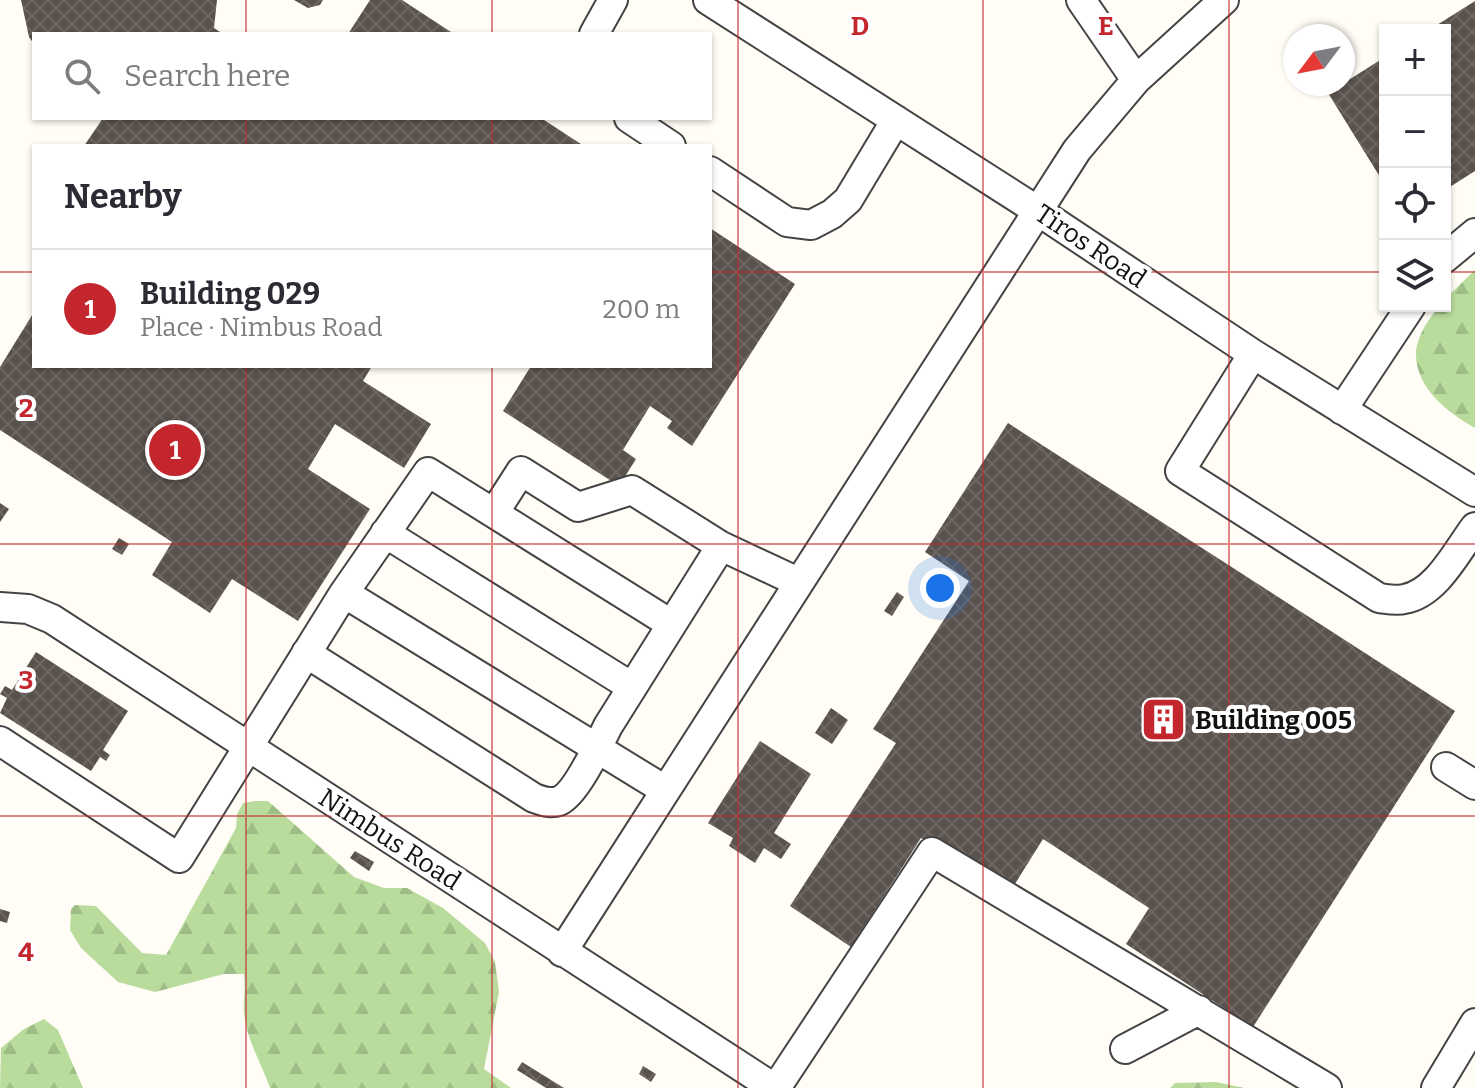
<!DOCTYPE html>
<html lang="en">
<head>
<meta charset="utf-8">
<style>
  :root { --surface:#fff; --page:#f7f7f7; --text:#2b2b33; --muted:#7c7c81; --line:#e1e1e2; --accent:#c4262e }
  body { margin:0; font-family:Bitter,serif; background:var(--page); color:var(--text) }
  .controls { position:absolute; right:24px; top:24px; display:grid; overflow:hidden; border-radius:0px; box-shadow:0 2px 6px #0004 }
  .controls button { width:72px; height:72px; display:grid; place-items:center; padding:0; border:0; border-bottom:2px solid var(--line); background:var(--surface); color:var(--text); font:40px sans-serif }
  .compass { position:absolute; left:1283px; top:24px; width:72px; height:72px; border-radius:50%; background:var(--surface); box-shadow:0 2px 6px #0004; rotate:238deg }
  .you { position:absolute; left:940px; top:588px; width:28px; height:28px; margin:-20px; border:6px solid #fff; border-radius:50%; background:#1a73e8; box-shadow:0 0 0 12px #1a73e833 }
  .badge { display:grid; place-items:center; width:52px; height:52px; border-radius:50%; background:var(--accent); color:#fff; font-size:26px; font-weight:700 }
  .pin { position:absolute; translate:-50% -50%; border:4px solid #fff; box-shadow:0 2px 8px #0006 }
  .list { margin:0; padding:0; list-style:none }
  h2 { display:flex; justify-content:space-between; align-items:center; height:104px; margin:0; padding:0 32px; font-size:34px }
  h2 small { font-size:26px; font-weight:400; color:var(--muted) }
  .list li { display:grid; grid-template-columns:52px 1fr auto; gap:24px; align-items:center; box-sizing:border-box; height:120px; padding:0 32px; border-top:2px solid var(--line) }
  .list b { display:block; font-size:30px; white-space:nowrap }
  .list p { margin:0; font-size:26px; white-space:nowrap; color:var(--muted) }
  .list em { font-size:26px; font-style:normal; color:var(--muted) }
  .icon { flex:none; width:44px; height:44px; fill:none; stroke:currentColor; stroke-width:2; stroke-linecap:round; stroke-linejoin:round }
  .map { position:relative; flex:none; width:1475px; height:1088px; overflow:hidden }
  .search { position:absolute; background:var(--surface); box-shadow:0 2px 6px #0004; left:32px; top:32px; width:680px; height:88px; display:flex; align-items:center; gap:20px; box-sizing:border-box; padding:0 28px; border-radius:0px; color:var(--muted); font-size:30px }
  .panel { position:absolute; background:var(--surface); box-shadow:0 2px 6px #0004; left:32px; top:144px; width:680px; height:224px; border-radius:0px }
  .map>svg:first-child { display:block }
  .forest { fill:url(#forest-firs) }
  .building { fill:url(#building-cross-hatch) }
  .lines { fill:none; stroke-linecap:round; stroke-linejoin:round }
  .minor-casing { stroke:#444; stroke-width:32 }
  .minor { stroke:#fff; stroke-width:28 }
  .grid { fill:none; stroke:#c4262e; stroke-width:2; stroke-opacity:0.55 }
  .labels { text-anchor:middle; stroke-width:8; stroke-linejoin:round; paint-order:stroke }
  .street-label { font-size:26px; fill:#111; stroke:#fff }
  .poi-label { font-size:26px; font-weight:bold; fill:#111; stroke:#fff; text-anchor:start }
  .grid-label { font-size:26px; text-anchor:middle; font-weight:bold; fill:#c4262e; stroke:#fff; stroke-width:8; stroke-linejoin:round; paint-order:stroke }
</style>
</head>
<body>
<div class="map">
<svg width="1475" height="1088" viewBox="0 0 1475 1088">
  <defs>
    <pattern id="forest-firs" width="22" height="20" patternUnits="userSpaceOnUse" patternTransform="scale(2)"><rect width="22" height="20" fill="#b9dc9c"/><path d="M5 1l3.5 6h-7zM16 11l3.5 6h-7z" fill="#9ebc85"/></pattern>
    <pattern id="building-cross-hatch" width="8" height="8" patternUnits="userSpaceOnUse" patternTransform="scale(2)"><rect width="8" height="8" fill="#5a524d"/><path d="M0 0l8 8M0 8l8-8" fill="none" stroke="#6d6662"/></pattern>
  </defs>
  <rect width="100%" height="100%" fill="#fffdf5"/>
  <path class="forest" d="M1475,270V428C1448,413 1414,387 1416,351C1418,334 1429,319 1439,306H1445V299Z
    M255,801H268L354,877L384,888H407L443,908L485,943L495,962L499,992L484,1069L511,1088H270C261,1062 247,1041 244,1013C243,1000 246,987 244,974H224L155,992L118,982L81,948L70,930L71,909L75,905L96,906L142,953L166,955L236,828L237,814L243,803Z
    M44,1019L58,1030L83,1088H0L1,1048L24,1029Z
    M1216,1082L1244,1088H1170L1175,1083Z"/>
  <path class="building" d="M21,0H217L214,28L223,34H34V44L29,37Z
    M294,0H323L320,5L308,8Z
    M370,0H402L454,34H348Z
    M1475,1V171L1445,190V30H1429Z
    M1385,57V185L1328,93Z
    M103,118H541L584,146H84Z
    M710,228L795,284L692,446L667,428L672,421L650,406L623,450L636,459L619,486L503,411L531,366H710Z
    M34,312V366H372L363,381L431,424L404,468L335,424L308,469L370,509L298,621L232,579L210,613L152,575L172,542L0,430V367Z
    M1008,423L1455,711L1253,1027L1126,944L1149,908L1043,839L1013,887L953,847L948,856L921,838L851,947L790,906L896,743L873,729L969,581L925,552Z
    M0,503L9,509L0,522Z
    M119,538L129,544L122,555L112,549Z
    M897,592L904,597L892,616L884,611Z
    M36,652L128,711L103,750L110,755L106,761L100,757L91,771L0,713L7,698L0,694L5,686L12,690Z
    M831,708L848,720L832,744L815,733Z
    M760,741L811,774L774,833L791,844L781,859L764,848L755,863L729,846L733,838L708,823Z
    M355,851L374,862L369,871L350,858Z
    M0,909L10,912L7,923L0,921Z
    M522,1062L564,1088H546L517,1070Z
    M643,1066L656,1074L651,1082L639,1074Z"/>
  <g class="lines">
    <defs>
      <path id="minor" d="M708,0L1038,211L1253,354L1475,492
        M1081,0L1136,80
        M594,34L613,0
        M629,118L671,146
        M710,171L787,222L811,225L832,214L848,200L896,120
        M1445,258L1475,233
        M1253,354L1180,471L1379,598C1387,599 1397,601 1404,599C1436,594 1457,551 1475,527
        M1342,410L1411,306
        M494,513L521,471L578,507L632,490L721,546L798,582
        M385,533L632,687
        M344,593L665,790
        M0,607L28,609L52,619L774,1088
        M306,653L534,798C542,801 550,804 559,801C576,794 599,744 608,726L721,546
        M0,741L179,858L344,593L428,472L671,624
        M1446,767L1475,785
        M562,952L1077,150L1136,80L1224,0
        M1125,1049L1199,1010
        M776,1088L932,852L1327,1088
        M1436,1088L1475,1023"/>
    </defs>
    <use href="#minor" class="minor-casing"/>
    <use href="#minor" class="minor"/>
  </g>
  <path class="grid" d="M246,0V34M492,0V34M738,0V1088M983,0V1088M1229,0V1088M246,118V146M492,118V146M0,272H34M710,272H1385M1445,272H1475M246,366V1088M492,366V1088M0,544H1475M0,816H1475"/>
  <defs>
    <symbol id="building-square" viewBox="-11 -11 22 22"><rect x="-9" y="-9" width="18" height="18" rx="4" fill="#c4262e" stroke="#fff"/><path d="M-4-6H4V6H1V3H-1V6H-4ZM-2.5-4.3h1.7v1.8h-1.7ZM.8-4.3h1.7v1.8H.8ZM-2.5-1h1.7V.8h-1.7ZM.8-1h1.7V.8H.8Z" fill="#fff"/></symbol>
  </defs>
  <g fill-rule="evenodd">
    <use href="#building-square" x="1138" y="694" width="51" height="51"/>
  </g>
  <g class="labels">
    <g class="street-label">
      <text transform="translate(1091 246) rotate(34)" y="9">Tiros Road</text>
      <text transform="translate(390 839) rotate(33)" y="9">Nimbus Road</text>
    </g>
    <g class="poi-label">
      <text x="1195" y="729">Building 005</text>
    </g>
  </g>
  <g class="grid-label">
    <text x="860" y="35">D</text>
    <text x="1106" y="35">E</text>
    <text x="26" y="417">2</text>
    <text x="26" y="689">3</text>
    <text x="26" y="961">4</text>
  </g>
</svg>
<div class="controls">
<button>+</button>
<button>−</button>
<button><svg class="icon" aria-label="locate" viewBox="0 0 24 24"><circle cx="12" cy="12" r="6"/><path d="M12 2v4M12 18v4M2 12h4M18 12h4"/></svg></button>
<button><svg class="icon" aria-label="layers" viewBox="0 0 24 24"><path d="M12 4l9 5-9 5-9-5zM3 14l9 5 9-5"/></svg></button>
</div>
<svg class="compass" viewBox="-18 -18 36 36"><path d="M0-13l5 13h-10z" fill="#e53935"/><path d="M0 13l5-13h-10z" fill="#7c7c81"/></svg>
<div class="you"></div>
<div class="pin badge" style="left:175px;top:450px">1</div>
<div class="search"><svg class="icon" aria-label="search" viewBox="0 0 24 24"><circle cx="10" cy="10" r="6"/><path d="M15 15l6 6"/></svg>Search here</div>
<section class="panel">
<h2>Nearby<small></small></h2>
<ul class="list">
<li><span class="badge">1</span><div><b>Building 029</b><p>Place · Nimbus Road</p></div><em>200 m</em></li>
</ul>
</section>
</div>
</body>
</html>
